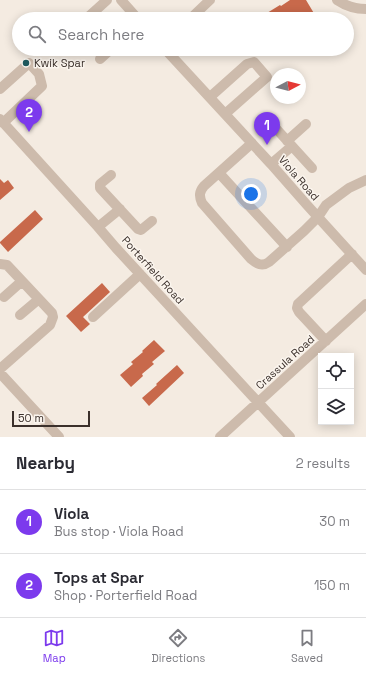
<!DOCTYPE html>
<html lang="en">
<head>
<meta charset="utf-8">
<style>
  :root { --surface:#fff; --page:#f7f7f7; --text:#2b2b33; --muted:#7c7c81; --line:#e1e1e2; --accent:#7c3aed }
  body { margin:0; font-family:"Space Grotesk",sans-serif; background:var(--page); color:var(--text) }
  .controls { position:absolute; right:12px; bottom:12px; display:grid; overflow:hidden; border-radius:0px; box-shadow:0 2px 10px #0003 }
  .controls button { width:36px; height:36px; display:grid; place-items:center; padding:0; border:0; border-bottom:1px solid var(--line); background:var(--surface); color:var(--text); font:20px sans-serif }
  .compass { position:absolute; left:270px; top:68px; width:36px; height:36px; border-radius:50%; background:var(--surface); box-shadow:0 2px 10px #0003; rotate:83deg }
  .scale { position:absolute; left:12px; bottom:10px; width:78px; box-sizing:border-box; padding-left:4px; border:2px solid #3b302b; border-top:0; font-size:11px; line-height:14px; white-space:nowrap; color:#3b302b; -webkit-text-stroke:3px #fbf5ee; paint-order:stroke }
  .you { position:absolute; left:251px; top:194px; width:14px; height:14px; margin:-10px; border:3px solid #fff; border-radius:50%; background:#1a73e8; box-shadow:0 0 0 6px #1a73e833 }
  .badge { display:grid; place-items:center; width:26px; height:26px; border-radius:50%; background:var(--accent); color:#fff; font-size:13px; font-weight:700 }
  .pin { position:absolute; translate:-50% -33px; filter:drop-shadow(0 1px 2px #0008) }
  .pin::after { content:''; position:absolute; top:21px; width:14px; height:12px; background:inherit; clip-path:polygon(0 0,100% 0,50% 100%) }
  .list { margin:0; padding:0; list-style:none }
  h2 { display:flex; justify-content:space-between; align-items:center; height:52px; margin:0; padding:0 16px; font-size:17px }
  h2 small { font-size:13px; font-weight:400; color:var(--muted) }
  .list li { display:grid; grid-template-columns:26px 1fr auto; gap:12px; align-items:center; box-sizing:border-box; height:64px; padding:0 16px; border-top:1px solid var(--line) }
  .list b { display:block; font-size:15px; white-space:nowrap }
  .list p { margin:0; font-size:13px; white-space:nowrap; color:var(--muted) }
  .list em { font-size:13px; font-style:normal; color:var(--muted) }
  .icon { flex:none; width:22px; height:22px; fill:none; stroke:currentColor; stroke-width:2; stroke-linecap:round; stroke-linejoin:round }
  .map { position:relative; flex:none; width:366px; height:437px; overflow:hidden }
  .search { position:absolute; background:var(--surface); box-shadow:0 2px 10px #0003; left:12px; right:12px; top:12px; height:44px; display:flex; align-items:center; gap:10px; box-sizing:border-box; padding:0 14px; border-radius:22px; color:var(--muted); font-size:15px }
  .sheet { height:180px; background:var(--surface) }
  nav { display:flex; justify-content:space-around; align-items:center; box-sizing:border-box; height:56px; border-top:1px solid var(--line); background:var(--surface); font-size:11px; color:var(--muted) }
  nav a { display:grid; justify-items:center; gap:2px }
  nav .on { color:var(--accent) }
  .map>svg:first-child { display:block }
  .building { fill:#c8694b }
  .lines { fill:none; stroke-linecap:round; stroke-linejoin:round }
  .minor { stroke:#cdbbac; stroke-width:10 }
  .poi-dot { fill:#1f5a5e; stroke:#fbf5ee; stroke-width:1.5 }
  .labels { text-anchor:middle; stroke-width:3; stroke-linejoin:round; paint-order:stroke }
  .poi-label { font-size:11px; fill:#3b302b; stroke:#fbf5ee; text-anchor:start }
  .street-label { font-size:11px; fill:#3b302b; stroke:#fbf5ee }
</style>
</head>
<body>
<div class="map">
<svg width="366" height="437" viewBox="0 0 366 437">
  <rect width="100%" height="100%" fill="#f4ebe1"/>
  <path class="building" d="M290,0H306L315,15L309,19H272L267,13L280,5L281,6Z
    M0,179L4,183L8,180L14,188L0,200Z
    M35,210L43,219L8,252L0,243V242Z
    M102,283L110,292L83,317L90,324L81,332L66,316Z
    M154,340L165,351L152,362L154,364L142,374L143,376L131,387L120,375L133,364L131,362L143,352L142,351Z
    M177,365L184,373L149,406L142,398L157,385L156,384Z"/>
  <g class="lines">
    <path class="minor" d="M121,0L138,19
      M337,0C346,6 355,9 366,9
      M86,19L107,0
      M190,19L210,0
      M165,49L271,164L307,205L366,270
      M100,59L111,49
      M0,89L29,63L39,74L42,86L3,123
      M210,97L247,64L254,62L267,77L225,114
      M0,119L98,227L116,248L290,437
      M271,123L312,168
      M287,141L306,124
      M252,143L204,186C199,192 199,196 202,203L251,259C257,264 262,267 269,262L304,231L318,217L326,205L349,188L366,180
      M271,164L292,146
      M219,173L287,247
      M111,175L100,184V188L138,229L141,230L152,221
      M98,227L120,209
      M0,264L7,265L52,313L53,317L50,325L0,369
      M4,297L22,281
      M20,315L39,299
      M93,317L140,274
      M326,341L299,312L297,308L298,304L352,254
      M0,373L59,437
      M220,437L366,304"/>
  </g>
  <circle class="poi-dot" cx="26" cy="63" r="4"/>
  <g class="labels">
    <g class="poi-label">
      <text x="34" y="67">Kwik Spar</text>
    </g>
    <g class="street-label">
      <text transform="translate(299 178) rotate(49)" y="4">Viola Road</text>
      <text transform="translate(153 270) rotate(48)" y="4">Porterfield Road</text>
      <text transform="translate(285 362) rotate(-42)" y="4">Crassula Road</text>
    </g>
  </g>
</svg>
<div class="controls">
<button><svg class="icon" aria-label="locate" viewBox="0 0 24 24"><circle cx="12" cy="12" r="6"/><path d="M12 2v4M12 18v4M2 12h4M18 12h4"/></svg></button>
<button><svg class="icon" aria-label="layers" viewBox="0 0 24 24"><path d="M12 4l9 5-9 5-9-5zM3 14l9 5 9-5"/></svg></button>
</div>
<svg class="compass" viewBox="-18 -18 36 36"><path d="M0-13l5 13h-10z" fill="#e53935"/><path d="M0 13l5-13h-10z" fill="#7c7c81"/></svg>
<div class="scale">50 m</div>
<div class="you"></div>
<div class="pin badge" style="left:267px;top:145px">1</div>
<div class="pin badge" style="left:29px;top:132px">2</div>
<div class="search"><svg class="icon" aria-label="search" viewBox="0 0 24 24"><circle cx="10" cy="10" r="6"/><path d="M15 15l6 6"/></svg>Search here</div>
</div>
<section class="sheet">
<h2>Nearby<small>2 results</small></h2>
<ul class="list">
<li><span class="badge">1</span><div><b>Viola</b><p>Bus stop · Viola Road</p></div><em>30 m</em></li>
<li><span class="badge">2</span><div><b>Tops at Spar</b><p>Shop · Porterfield Road</p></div><em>150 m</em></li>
</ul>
</section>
<nav>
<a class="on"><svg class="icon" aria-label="map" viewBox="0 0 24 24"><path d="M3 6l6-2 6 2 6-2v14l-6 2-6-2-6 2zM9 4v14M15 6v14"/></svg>Map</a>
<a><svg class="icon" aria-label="directions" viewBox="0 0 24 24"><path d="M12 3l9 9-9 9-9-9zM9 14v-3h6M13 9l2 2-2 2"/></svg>Directions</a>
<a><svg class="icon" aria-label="saved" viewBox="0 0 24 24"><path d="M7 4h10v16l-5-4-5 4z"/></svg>Saved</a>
</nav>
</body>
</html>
